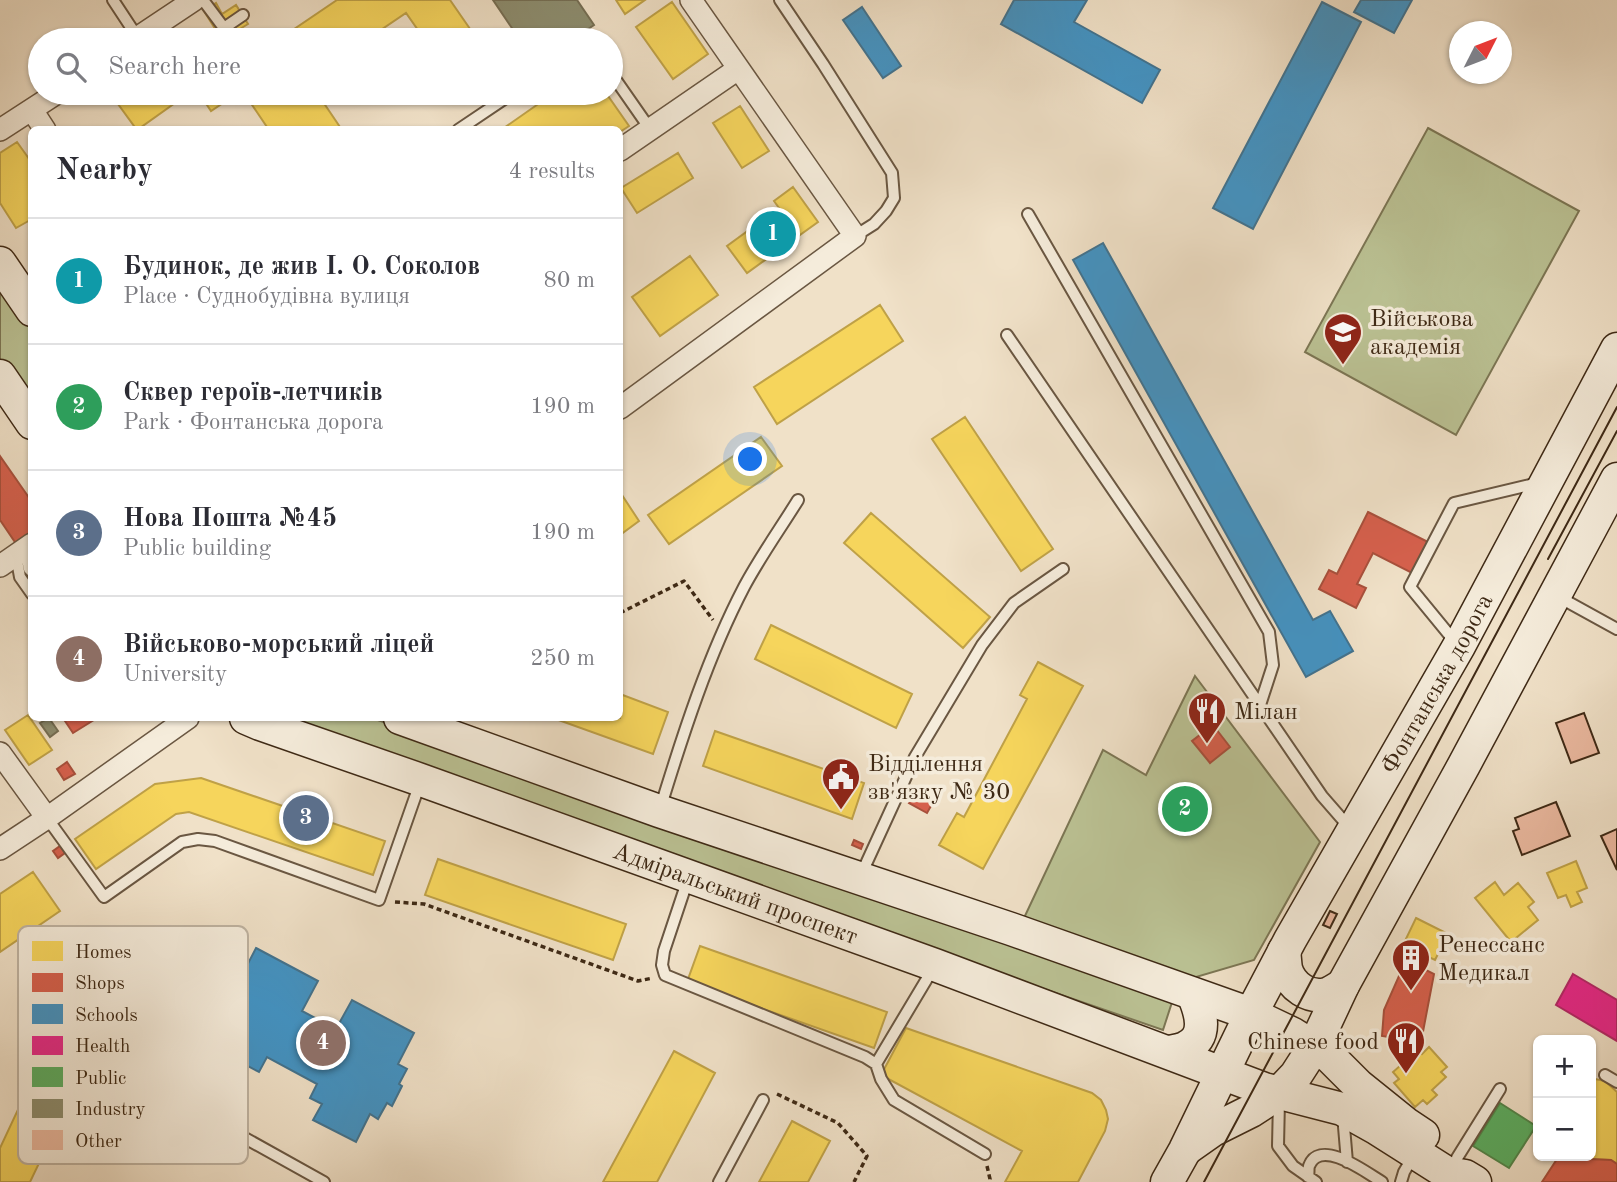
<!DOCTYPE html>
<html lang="en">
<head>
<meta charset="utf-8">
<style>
  :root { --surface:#fff; --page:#f2f2f3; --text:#2b2b33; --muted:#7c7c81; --line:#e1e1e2; --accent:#db2777 }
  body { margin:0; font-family:"Old Standard TT",serif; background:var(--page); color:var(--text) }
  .controls { position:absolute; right:21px; bottom:21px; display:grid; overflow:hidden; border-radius:10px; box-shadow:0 2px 5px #0004 }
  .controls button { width:63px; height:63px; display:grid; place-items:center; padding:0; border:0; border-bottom:2px solid var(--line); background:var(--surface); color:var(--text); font:35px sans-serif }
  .compass { position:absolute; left:1449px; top:21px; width:63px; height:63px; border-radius:50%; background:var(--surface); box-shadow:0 2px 5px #0004; rotate:48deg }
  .you { position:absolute; left:751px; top:460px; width:24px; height:24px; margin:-18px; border:5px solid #fff; border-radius:50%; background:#1a73e8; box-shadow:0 0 0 10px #1a73e833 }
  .badge { display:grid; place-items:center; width:46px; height:46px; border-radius:50%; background:var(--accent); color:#fff; font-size:23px; font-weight:700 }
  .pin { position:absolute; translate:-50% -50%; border:4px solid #fff; box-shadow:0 2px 7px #0006 }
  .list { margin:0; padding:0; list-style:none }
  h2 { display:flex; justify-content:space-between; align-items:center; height:91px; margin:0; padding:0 28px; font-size:30px }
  h2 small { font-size:23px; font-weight:400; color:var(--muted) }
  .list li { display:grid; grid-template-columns:46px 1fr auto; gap:21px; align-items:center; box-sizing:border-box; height:126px; padding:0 28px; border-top:2px solid var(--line) }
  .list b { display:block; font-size:26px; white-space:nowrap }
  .list p { margin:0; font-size:23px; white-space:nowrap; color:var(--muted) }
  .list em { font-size:23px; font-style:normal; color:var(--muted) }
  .icon { flex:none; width:38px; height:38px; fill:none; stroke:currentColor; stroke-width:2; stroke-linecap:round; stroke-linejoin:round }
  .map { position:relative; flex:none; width:1617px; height:1182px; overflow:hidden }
  .search { position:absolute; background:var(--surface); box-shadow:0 2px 5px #0004; left:28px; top:28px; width:595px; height:77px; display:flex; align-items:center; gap:18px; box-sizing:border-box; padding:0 24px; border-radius:38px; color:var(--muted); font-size:26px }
  .panel { position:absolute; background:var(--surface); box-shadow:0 2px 5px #0004; left:28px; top:126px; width:595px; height:595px; border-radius:10px }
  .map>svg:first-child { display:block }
  .green { fill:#bbc294; stroke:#7c7654; stroke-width:2 }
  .homes { fill:#f6d55c; stroke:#bfa147; stroke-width:2 }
  .shops { fill:#d6604d; stroke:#a8503c; stroke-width:2 }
  .schools { fill:#4393c3; stroke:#42738f; stroke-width:2 }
  .health { fill:#e7298a; stroke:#b42967; stroke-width:2 }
  .public { fill:#5aae61; stroke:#52864a; stroke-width:2 }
  .industry { fill:#8c8c6e; stroke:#756e53; stroke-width:2 }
  .building { fill:#ebb9a0; stroke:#3e2915; stroke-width:2 }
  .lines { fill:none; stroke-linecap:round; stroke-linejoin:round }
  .service-casing { stroke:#6a5742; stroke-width:14 }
  .minor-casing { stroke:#6a5742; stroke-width:24 }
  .secondary-casing { stroke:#3e2915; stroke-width:35 }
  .path { stroke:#3e2915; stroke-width:3.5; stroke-dasharray:5 3.5; stroke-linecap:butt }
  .service { stroke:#f5ecdb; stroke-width:10 }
  .minor { stroke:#f5ecdb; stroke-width:21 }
  .secondary { stroke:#f5ecdb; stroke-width:32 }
  .tram { stroke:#3e2915; stroke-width:2 }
  .labels { text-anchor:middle; stroke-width:7; stroke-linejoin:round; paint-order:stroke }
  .poi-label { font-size:24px; fill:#3e2915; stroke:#f5ecdb; text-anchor:start }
  .street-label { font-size:24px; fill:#3e2915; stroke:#f5ecdb }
  .key { fill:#f5ecdb; stroke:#beb2a0; stroke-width:2 }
  .key-label { font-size:19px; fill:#3e2915 }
</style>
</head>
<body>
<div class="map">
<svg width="1617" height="1182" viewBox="0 0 1617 1182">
  <rect width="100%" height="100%" fill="#f0e1c8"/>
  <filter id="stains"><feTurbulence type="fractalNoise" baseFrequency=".00286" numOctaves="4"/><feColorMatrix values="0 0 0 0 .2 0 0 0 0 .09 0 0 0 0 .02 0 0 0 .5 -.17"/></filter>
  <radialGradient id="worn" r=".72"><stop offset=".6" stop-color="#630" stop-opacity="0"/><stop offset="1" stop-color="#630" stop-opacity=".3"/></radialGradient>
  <path class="green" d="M1428,128L1579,211L1456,435L1305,352Z
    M0,273L31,320V408L0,361Z
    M1195,676L1320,842L1254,960L1186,980L1024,918L1103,750L1146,775Z
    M262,718H372L1174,996L1163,1030L261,719Z"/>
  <path class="homes" d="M337,0H450L477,39L425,40L406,13L366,40H278Z
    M616,0H645L625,14Z
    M672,2L708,54L673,79L636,27Z
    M216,3L222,14L236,5L248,24L222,40L204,11Z
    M110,93H189L137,130Z
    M199,93H221L226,101L211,111Z
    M244,93H317L342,130H269Z
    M554,93H606L629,126L620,132V130H501Z
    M740,106L769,151L742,168L713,123Z
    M17,142L32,163V219L16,228L0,203V153Z
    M678,153L693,178L637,213L621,188Z
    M793,187L818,222L747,273L727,246L779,208L774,201Z
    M690,256L718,295L660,336L632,297Z
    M880,305L903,341L777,424L754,387Z
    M965,417L1053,549L1021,571L932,439Z
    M761,437L782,466L669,544L648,515Z
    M620,492L639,521L620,535Z
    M871,513L990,617L963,648L844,543Z
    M771,625L912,694L896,728L755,659Z
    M1038,662L1083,686L983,869L939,845L957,813L964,817L1027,699L1020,695Z
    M620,694L668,712L653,754L553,718H620Z
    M28,715L52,750L29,765L5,730Z
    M715,731L864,783L852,819L703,766Z
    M201,778L385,841L373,875L189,812L176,814L96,869L75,839L155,784Z
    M438,859L626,924L613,960L425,895Z
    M1576,861L1587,888L1577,892L1582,902L1571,907L1566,895L1558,898L1547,873Z
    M33,872L60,911L0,952V894Z
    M1495,882L1504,895L1518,883L1534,902L1528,907L1538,920L1511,942L1475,898Z
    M1416,918L1448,934L1435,960L1403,945Z
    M700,946L887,1012L874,1048L687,982Z
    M906,1028L1092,1093L1101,1100L1106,1110L1108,1119L1105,1131L1078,1182H1005L1022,1151L881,1075Z
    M1429,1047L1447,1067L1441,1072L1446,1077L1432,1090L1437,1095L1427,1104L1423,1100L1415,1107L1394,1083L1399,1079L1393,1072L1418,1050L1422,1054Z
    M674,1051L715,1073L657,1182H603Z
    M1595,1079L1605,1081L1617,1092V1164L1611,1160L1589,1159L1579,1156H1591V1080Z
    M29,1086L67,1105L30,1182H0V1148Z
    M792,1121L830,1141L808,1182H759Z"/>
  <path class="shops" d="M0,456L32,502V535L17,545L0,520Z
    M1368,512L1428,542L1412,573L1373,553L1357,584L1366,588L1356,608L1319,589L1329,570L1337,574Z
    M63,718H97L73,733Z
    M1213,725L1230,747L1210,763L1192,741Z
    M67,762L75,774L64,780L57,769Z
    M917,789L935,799L927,813L909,803Z
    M854,840L863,844L861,849L852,845Z
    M60,846L65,853L58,858L53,851Z
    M1406,960L1434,974L1421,1042L1382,1036L1384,1010Z
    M1559,1156H1579L1589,1159L1611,1160L1617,1164V1182H1542Z"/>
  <path class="schools" d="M1014,0H1087L1074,22L1160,70L1142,103L1001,24Z
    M1361,0H1412L1394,33L1354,12Z
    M1322,2L1361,22L1253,229L1213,208Z
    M862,7L901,66L883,78L843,20Z
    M1103,243L1313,620L1330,611L1353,651L1306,677L1073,260Z
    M256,948L318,981L302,1011L336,1029L352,1000L414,1033L398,1064L407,1069L399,1084L402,1086L392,1106L387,1103L378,1119L370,1114L356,1142L313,1120L322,1104L310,1098L317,1084L267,1057L259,1072L248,1066L239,1084L197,1061L214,1029L207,1026L214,1011L206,1007L216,987L222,990L229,976L239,981Z"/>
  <path class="health" d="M1573,974L1617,1000V1041L1556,1005Z"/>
  <path class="public" d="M1500,1103L1536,1126L1509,1168L1473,1146Z"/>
  <path class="industry" d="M493,0H577L594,25L572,40H540L534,32L520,40Z
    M49,718L58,731L50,737L40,723Z"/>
  <path class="building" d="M1584,713L1599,753L1571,763L1556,723Z
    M1556,802L1570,836L1522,855L1513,831L1519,829L1515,818Z
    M1617,829V870L1601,836Z
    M1330,911L1337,914L1330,928L1323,925Z"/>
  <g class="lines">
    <defs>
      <path id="service" d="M113,0L138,38
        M203,0L224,28L243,15
        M780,0L823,64L892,173L894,198L886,211L874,224L855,236
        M611,73L650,129
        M458,130L513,93
        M1028,214L1269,632L1273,665L1260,705
        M1007,335L1322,796L1349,827
        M25,549L29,569L32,572
        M16,555L20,577L32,594
        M1557,596L1617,629
        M1456,643L1410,587L1454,503L1538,483
        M660,809C683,734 708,656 744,587C760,557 780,529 798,500
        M47,818L104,897L182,842L198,839L215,841L379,900L420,783
        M860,877L915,757L982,645L1014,603L1063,569
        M688,879L664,951L662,965L665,975L865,1057L876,1064L881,1079L894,1100L985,1154
        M876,1064L934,967
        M1605,1075L1617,1082
        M144,1082L324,1182
        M1279,1100L1278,1146L1293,1166L1316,1182
        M1343,1115L1347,1162
        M1457,1158L1500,1089
        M1308,1177C1309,1173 1308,1169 1309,1166C1320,1137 1367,1173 1382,1182
        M719,1182L763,1100
        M1401,1182L1404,1172L1414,1155"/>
      <path id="minor" d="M134,40L194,0
        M32,110L45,130
        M0,130L57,93
        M620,150L738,69
        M620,408L855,236L691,0
        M0,566L32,544
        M0,753L47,818
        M0,849L47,818L188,718"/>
      <g id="secondary">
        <path d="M0,263L32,310"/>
        <path d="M0,376L32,423"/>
        <path id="s1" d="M246,718L260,724L421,780L935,965L1264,1089L1342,1109L1376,1128L1447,1173L1465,1176L1475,1182"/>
        <path d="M400,718L659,811L1011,929L1251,1014L1293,1034L1330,1057L1359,1086L1405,1123L1423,1135"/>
        <path d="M1284,951C1285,957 1285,963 1286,969C1291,986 1309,999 1327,994C1332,992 1338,988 1343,985"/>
        <path d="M1169,1052C1174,1051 1181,1050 1185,1048C1209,1037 1201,1013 1193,994"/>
        <path d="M1186,1149L1213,1130L1251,1111L1279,1093L1296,1075L1314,1047L1343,985L1464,765L1617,479"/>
        <path id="s2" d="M1167,1182L1185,1150L1251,1014L1290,940L1459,646L1617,349"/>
      </g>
    </defs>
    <use href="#service" class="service-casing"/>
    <use href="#minor" class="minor-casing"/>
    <use href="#secondary" class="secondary-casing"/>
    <path class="path" d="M620,613L684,581L713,620
      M395,902L424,904L638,981L653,978
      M777,1094L838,1123L867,1156L854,1182
      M987,1166L990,1179L989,1182"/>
    <use href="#service" class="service"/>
    <use href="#minor" class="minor"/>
    <use href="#secondary" class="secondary"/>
    <path class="tram" d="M1548,559L1617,431
      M1204,1182L1617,407"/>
  </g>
  <defs>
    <symbol id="university-pin" viewBox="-11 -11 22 30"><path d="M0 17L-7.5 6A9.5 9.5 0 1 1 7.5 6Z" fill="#8f2418" stroke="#f5ecdb"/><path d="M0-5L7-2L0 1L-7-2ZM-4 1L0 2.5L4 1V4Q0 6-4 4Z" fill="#fff"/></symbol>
    <symbol id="restaurant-pin" viewBox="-11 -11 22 30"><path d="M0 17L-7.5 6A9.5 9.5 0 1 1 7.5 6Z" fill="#8f2418" stroke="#f5ecdb"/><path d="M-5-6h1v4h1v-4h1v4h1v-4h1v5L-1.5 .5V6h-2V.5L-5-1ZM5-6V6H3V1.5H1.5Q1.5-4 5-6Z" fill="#fff"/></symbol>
    <symbol id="civic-pin" viewBox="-11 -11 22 30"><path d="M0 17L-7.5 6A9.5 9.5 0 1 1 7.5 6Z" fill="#8f2418" stroke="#f5ecdb"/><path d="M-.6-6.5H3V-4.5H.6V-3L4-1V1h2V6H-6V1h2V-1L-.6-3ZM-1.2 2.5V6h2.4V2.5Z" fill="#fff"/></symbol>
    <symbol id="building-pin" viewBox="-11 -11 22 30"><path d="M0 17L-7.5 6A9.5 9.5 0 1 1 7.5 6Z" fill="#8f2418" stroke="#f5ecdb"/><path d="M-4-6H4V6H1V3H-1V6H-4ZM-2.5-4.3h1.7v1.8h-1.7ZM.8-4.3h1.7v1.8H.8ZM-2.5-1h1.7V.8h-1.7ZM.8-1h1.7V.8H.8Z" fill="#fff"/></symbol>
  </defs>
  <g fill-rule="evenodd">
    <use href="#university-pin" x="1321" y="310" width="44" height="60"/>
    <use href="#restaurant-pin" x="1185" y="689" width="44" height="60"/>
    <use href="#civic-pin" x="819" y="755" width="44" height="60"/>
    <use href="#building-pin" x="1389" y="936" width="44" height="60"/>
    <use href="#restaurant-pin" x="1384" y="1019" width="44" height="60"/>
  </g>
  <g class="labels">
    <g class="poi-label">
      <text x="1370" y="326">Військова<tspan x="1370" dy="28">академія</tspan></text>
      <text x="1234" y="719">Мілан</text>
      <text x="868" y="771">Відділення<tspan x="868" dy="28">зв'язку № 30</tspan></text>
      <text x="1438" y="952">Ренессанс<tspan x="1438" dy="28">Медикал</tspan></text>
      <text x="1379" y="1049" text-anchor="end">Chinese food</text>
    </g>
    <g class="street-label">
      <text dy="8" stroke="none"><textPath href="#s2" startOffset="567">Фонтанська дорога</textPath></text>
      <text dy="8" stroke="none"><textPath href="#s1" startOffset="520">Адміральський проспект</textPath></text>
    </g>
  </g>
  <rect x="18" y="926" width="230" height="238" rx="10" class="key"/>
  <rect x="32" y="941" width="31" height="20" fill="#f6d55c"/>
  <rect x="32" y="973" width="31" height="19" fill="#d6604d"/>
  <rect x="32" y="1004" width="31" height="20" fill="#4393c3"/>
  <rect x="32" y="1036" width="31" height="19" fill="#e7298a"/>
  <rect x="32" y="1067" width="31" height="20" fill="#5aae61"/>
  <rect x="32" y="1099" width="31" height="19" fill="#8c8c6e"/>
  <rect x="32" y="1130" width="31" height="20" fill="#ebb9a0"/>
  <g class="key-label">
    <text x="75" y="958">Homes</text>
    <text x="75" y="989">Shops</text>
    <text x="75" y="1021">Schools</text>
    <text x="75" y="1052">Health</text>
    <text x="75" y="1084">Public</text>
    <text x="75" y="1115">Industry</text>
    <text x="75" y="1147">Other</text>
  </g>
  <rect width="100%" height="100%" filter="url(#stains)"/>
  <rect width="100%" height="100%" fill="url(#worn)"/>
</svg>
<div class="controls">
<button>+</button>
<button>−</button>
</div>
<svg class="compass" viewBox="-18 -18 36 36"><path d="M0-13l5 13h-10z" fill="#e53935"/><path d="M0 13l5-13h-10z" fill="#7c7c81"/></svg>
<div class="you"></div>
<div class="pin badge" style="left:773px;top:234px;background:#0f9aa8">1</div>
<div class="pin badge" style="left:1185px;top:809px;background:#2e9e5b">2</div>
<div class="pin badge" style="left:306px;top:818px;background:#5c6f8a">3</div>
<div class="pin badge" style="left:323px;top:1043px;background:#8d6e63">4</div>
<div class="search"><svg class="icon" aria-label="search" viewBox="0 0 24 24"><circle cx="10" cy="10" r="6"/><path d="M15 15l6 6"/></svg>Search here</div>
<section class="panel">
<h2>Nearby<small>4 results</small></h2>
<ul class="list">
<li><span class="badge" style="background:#0f9aa8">1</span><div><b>Будинок, де жив І. О. Соколов</b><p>Place · Суднобудівна вулиця</p></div><em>80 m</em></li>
<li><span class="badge" style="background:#2e9e5b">2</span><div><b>Сквер героїв-летчиків</b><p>Park · Фонтанська дорога</p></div><em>190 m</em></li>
<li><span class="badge" style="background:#5c6f8a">3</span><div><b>Нова Пошта №45</b><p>Public building</p></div><em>190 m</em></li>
<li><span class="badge" style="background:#8d6e63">4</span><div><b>Військово-морський ліцей</b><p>University</p></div><em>250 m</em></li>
</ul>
</section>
</div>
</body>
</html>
